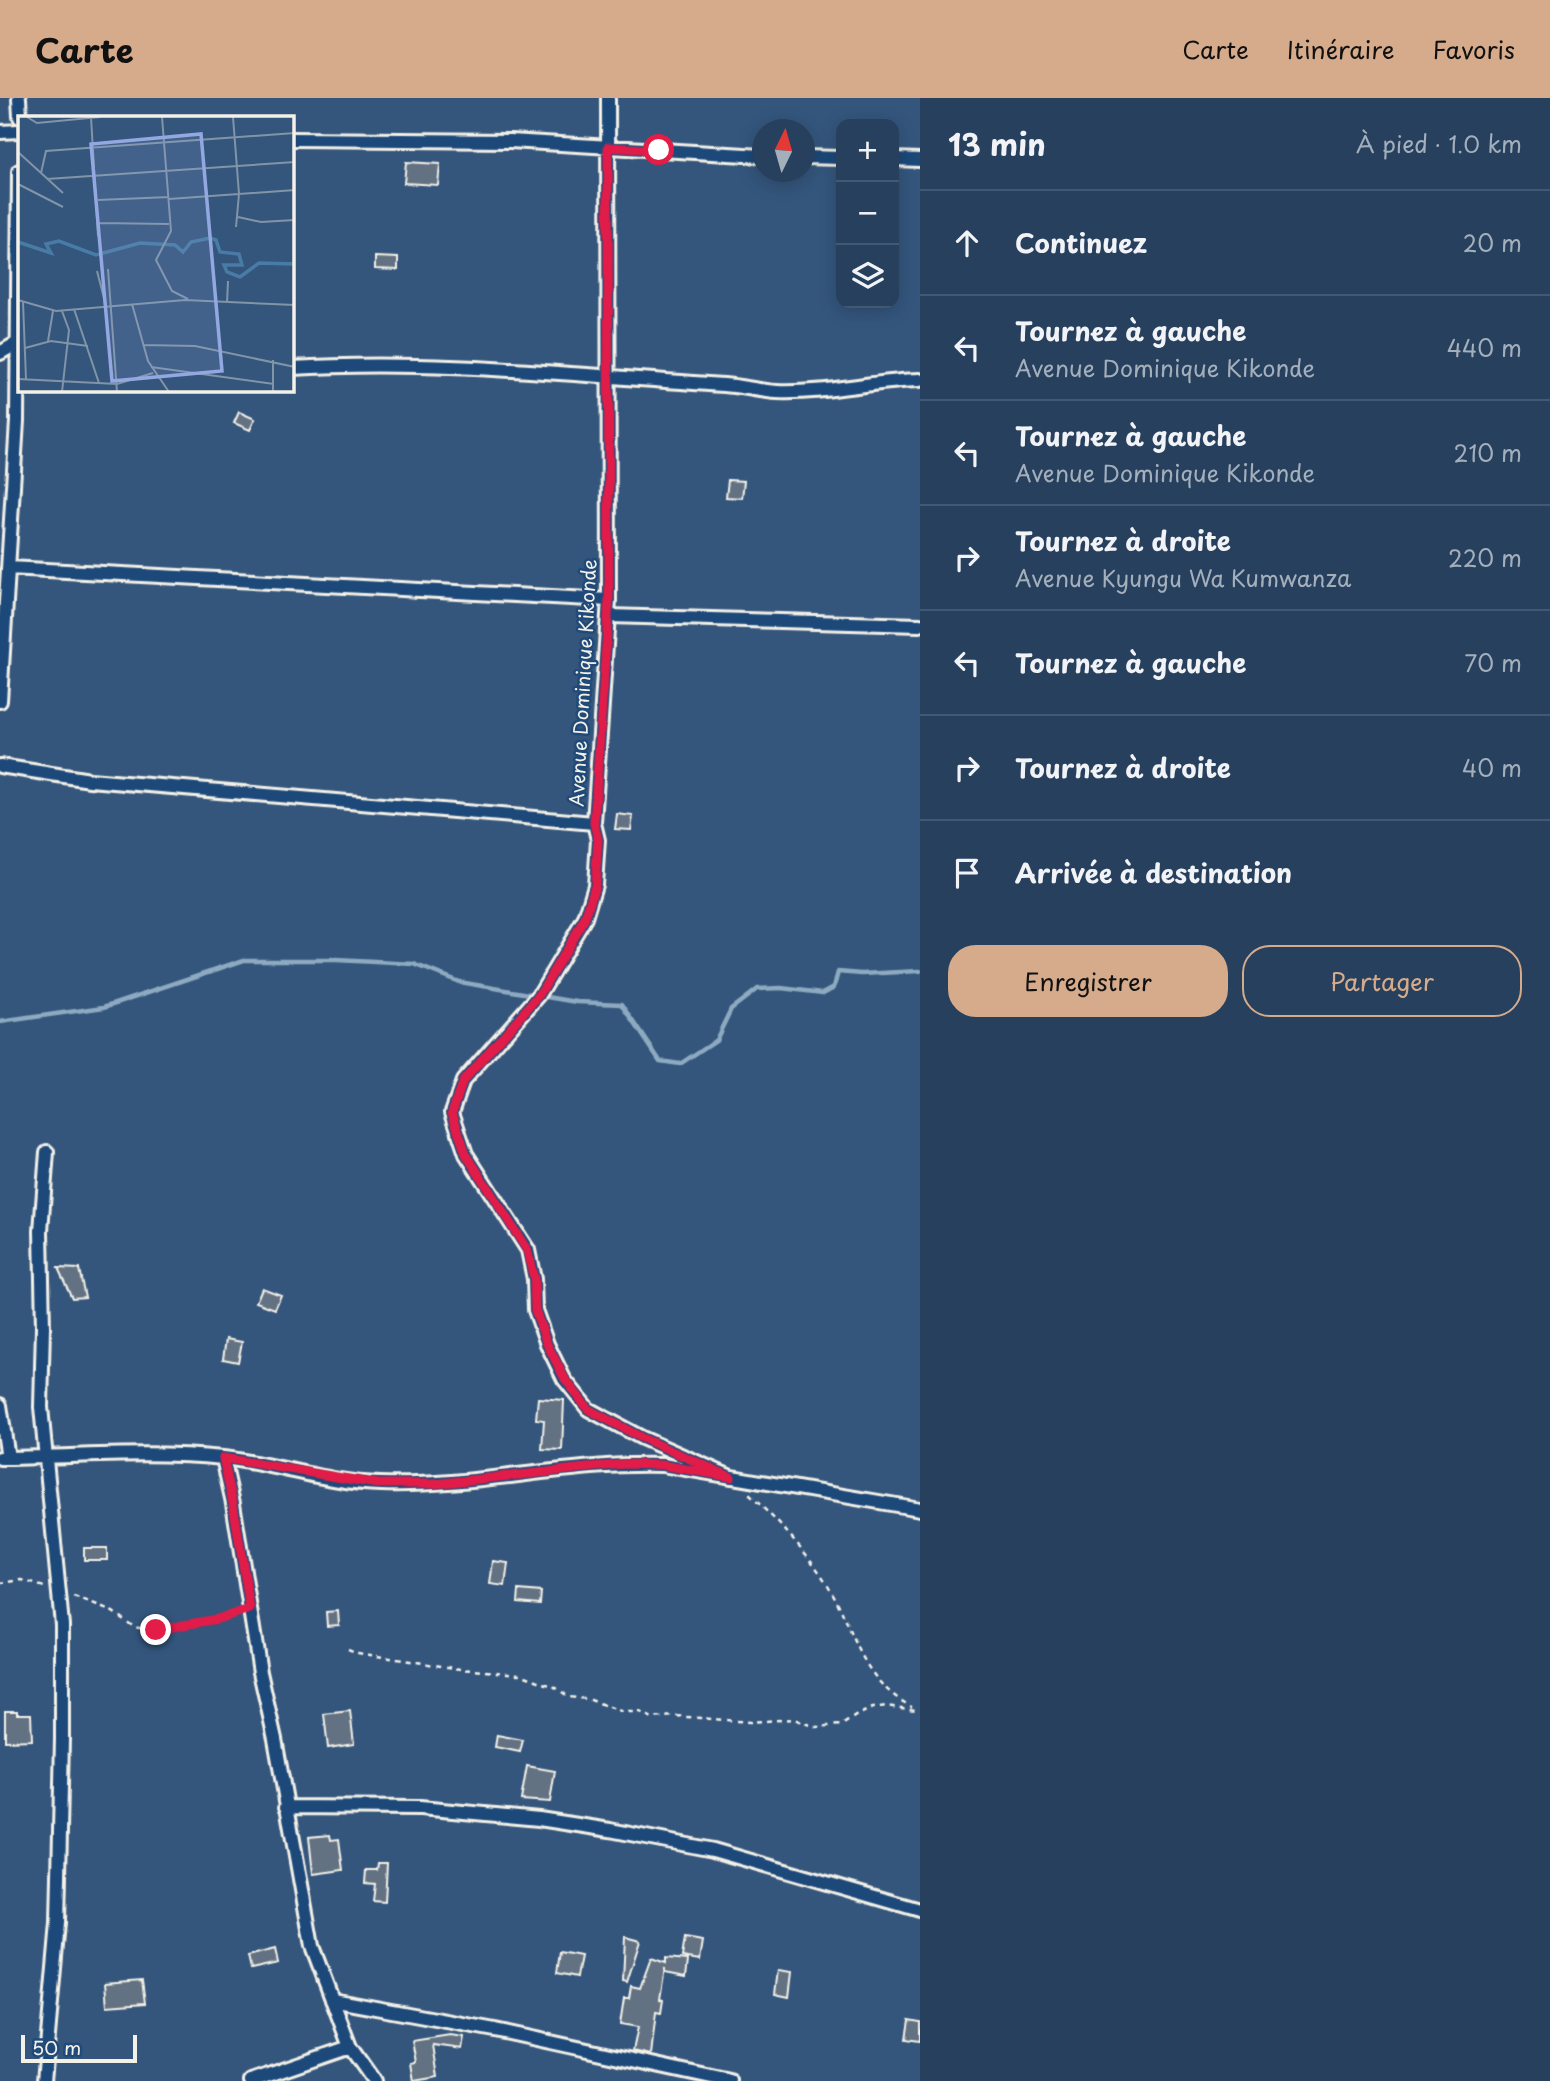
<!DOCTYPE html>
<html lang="fr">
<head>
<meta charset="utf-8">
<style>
  :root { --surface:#27405e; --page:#2f4764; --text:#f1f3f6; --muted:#a4afbc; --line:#435973; --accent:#d6ab8b }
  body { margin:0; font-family:"Playpen Sans",sans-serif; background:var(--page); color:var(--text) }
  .controls { position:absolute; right:21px; top:21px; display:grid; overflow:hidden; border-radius:14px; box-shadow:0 4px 18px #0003 }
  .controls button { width:63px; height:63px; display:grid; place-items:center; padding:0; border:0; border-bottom:2px solid var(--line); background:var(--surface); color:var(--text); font:35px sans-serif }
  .compass { position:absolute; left:752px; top:21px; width:63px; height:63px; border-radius:50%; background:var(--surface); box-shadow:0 4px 18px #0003; rotate:5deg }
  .scale { position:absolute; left:21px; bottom:18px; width:116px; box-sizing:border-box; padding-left:7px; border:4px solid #f4f1e8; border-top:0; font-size:19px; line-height:24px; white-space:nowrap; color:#f4f1e8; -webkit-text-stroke:5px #1f4a7a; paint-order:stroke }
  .stop { position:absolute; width:21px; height:21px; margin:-16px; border:5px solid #e11d48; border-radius:50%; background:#fff }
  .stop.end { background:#e11d48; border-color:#fff; box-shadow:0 2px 7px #0008 }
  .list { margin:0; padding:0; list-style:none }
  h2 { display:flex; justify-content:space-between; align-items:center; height:91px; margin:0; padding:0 28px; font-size:30px }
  h2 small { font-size:23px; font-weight:400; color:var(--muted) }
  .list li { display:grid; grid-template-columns:46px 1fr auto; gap:21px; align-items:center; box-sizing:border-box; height:105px; padding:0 28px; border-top:2px solid var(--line) }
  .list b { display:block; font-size:26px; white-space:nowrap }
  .list p { margin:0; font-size:23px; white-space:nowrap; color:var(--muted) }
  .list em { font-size:23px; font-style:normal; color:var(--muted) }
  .actions { display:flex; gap:14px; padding:21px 28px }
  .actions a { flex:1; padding:16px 0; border:2px solid var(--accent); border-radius:28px; text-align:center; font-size:24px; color:var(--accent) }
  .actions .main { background:var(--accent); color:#111 }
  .icon { flex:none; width:38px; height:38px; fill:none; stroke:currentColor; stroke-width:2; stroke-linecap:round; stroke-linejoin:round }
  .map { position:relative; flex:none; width:920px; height:1983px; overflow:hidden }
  header { display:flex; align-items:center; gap:42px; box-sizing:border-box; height:98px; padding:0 35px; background:var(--accent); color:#111 }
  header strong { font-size:33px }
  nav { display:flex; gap:38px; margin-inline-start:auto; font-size:24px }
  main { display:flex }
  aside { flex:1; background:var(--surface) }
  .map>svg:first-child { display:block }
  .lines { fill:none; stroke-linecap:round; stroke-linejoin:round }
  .stream { stroke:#8daac0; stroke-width:4.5 }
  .building { fill:#647283; stroke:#f4f1e8; stroke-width:2 }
  .street-casing { stroke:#f4f1e8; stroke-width:18 }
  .path { stroke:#f4f1e8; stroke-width:2.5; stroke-dasharray:5 5; stroke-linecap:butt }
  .street { stroke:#1f4a7a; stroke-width:12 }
  .route { stroke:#e11d48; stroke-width:9 }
  .labels { text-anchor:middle; stroke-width:5; stroke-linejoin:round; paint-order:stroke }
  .street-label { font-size:19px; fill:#f4f1e8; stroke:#1f4a7a }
  .inset-river { fill:none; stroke:#487ba5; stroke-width:3.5 }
  .inset-road { fill:none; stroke:#8194a8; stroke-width:2 }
  .view { fill:#93a8e1; fill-opacity:0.15; stroke:#93a8e1; stroke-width:3.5 }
  .inset-edge { fill:none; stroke:#f4f1e8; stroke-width:3.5 }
</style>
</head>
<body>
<header>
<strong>Carte</strong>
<nav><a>Carte</a><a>Itinéraire</a><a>Favoris</a></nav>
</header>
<main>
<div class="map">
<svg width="920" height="1983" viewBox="0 0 920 1983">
  <rect width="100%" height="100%" fill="#34567d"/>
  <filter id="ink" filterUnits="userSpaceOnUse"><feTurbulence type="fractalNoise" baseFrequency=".0143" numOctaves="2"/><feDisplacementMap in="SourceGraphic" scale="14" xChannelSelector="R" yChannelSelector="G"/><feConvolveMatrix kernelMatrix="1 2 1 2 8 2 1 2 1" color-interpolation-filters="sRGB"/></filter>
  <g filter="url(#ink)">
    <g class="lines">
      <path class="stream" d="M0,924L104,909L244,862H336L414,866L459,884L577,904L622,906L660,963L680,966L716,942L731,911L757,891L781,890L823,895L834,889L838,874L862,876L920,873"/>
    </g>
    <path class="building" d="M406,64L440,66L438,87L404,85Z
      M375,159L398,160V172L375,171Z
      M239,314L255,321L250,332L234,325Z
      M728,382L744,383L742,400L726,399Z
      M617,716L633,718L631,732L615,731Z
      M58,1170L79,1171L85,1199L72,1200Z
      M262,1190L281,1197L275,1211L256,1204Z
      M226,1241L242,1244L238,1264L223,1261Z
      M538,1300L564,1302L562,1352L542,1351L544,1322L536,1321Z
      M84,1450H107V1462H84Z
      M493,1463L508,1465L505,1488L490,1486Z
      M519,1492L541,1494L540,1506L518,1504Z
      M338,1513L339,1527L327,1528L326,1514Z
      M5,1613H17V1616H31L32,1642L5,1643Z
      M350,1613L354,1646L328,1650L324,1616Z
      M497,1637L523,1642L520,1654L495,1649Z
      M527,1668L555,1673L550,1704L521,1702Z
      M330,1737L331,1742L339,1741L343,1772L313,1776L309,1739Z
      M378,1765H387L385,1804L373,1803L375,1786L365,1785L366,1772H377Z
      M625,1839L640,1843L627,1884L623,1883Z
      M685,1840L703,1843L700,1862L682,1859Z
      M275,1851L278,1865L251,1871L248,1858Z
      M560,1854L581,1858L577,1879L557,1875Z
      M651,1860L666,1865V1860L688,1862L686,1878L665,1874V1870L660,1901L663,1902L661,1915L656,1914L651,1957L633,1953L638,1929L620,1926L624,1900H629L631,1888L640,1890Z
      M778,1872L792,1874L789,1899L775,1896Z
      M142,1882L145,1905L107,1908L105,1885Z
      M909,1922L920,1924V1943L906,1941Z
      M450,1937L464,1939L462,1951L433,1947L438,1979L414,1983L411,1965L416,1964L412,1943Z"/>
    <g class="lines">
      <defs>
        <path id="street" d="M19,0L20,19
          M608,0L609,502L594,725L598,742L595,787L585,820L539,897L463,983L452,1014L466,1056L528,1152L534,1181L535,1212L547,1246L564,1281L588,1311L642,1340L731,1379
          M0,34L19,33
          M292,41L510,43L762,58
          M804,59L841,60
          M894,61L920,62
          M0,255L19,244
          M292,270C436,261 580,278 724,287C741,288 759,293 777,294C825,296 872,283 920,282
          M9,470L609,502
          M609,518L920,527
          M0,603L17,323L19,73
          M0,668L90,682L594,725
          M0,1307L8,1360
          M0,1360C75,1359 149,1352 223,1360C276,1366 328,1385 381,1386C476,1389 568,1364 662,1367L920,1411
          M223,1360L233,1405L260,1574L275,1641L312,1848L350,1949L374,1983
          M286,1709L420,1710L539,1721L610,1732L713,1752L920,1812
          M332,1902L495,1932L730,1983
          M44,1983L58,1825L62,1641V1527L41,1309L43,1229L41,1133L47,1054
          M251,1983L350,1949"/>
      </defs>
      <use href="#street" class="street-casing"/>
      <path class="path" d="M749,1396C779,1425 803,1449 826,1484C856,1531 857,1580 912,1609
        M0,1485L22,1482L44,1489
        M74,1499L113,1514L134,1529L156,1533L236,1515
        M348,1551L358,1555L461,1571L520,1576L555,1589L569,1599L588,1601L623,1614H640L652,1620L675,1618L750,1624L794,1621L815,1629L842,1627L857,1617L873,1610L886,1608L916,1612"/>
      <use href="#street" class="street"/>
    </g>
  </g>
  <g class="lines" filter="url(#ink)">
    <path class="route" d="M156,1532L217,1521L250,1511L233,1405L223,1360L378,1386H433L624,1366L662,1367L731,1379L642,1340L588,1311L565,1281L547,1246L535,1212L534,1181L527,1152L466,1056L452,1014L463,983L539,897L585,820L595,787L598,742L594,725L609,502L608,49L659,52"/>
  </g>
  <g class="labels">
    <g class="street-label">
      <text transform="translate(583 585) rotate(-87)" y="7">Avenue Dominique Kikonde</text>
    </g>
  </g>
  <g transform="translate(18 18)">
    <rect width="276" height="276" fill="#34567d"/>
    <path class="inset-river" d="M0,126L33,137L28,128L41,125L78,139L122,127L157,129L165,136L173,126L192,122L198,124L202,136L221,138L224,149H206L209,156L222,161L241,147L277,148"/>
    <path class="inset-road" d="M9,1L19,7L82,1M73,1L80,120M144,1L153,115L138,144L154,175L170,183M215,1L221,78L218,111M0,36L45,77M23,57L28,35L277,17M29,63L277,46M0,68L45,91M151,83L277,74M80,84L151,81M220,101L243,106L277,104M80,107L151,108M90,153L99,276M79,155L88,190M0,184L38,195L167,184L277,189M5,186L8,263M209,187L210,165M114,188L130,245L151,276M56,193L81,267M30,225L35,195M125,229L177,230L277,251M7,232L33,225L70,230M133,251L256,268M0,263L99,268L135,257M44,276L51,214L44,195M255,276V244"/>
    <path class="view" d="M183,18L204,255L94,265L73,28Z"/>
    <rect width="276" height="276" class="inset-edge"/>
  </g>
</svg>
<div class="controls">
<button>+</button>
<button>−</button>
<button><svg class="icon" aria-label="layers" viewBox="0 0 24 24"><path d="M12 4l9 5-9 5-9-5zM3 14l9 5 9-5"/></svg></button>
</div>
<svg class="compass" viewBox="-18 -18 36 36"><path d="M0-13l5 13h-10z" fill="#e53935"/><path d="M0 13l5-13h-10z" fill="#a4afbc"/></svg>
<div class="scale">50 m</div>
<div class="stop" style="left:659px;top:52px"></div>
<div class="stop end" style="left:156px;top:1532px"></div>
</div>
<aside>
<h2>13 min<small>À pied · 1.0 km</small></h2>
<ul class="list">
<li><svg class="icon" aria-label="ahead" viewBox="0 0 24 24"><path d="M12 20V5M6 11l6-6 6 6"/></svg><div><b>Continuez</b></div><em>20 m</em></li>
<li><svg class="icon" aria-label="left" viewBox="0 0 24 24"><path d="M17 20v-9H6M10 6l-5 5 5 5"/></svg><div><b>Tournez à gauche</b><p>Avenue Dominique Kikonde</p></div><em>440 m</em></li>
<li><svg class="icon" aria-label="left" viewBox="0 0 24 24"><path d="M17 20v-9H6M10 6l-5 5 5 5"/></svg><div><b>Tournez à gauche</b><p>Avenue Dominique Kikonde</p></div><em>210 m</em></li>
<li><svg class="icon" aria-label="right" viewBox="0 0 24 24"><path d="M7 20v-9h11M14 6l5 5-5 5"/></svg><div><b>Tournez à droite</b><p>Avenue Kyungu Wa Kumwanza</p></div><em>220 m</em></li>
<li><svg class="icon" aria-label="left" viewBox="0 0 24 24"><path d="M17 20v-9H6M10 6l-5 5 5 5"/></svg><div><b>Tournez à gauche</b></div><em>70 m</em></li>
<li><svg class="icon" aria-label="right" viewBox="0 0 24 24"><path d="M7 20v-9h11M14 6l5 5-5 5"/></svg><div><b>Tournez à droite</b></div><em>40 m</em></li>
<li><svg class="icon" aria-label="arrive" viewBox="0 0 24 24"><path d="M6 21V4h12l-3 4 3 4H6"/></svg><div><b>Arrivée à destination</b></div></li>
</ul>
<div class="actions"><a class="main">Enregistrer</a><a>Partager</a></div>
</aside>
</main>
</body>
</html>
